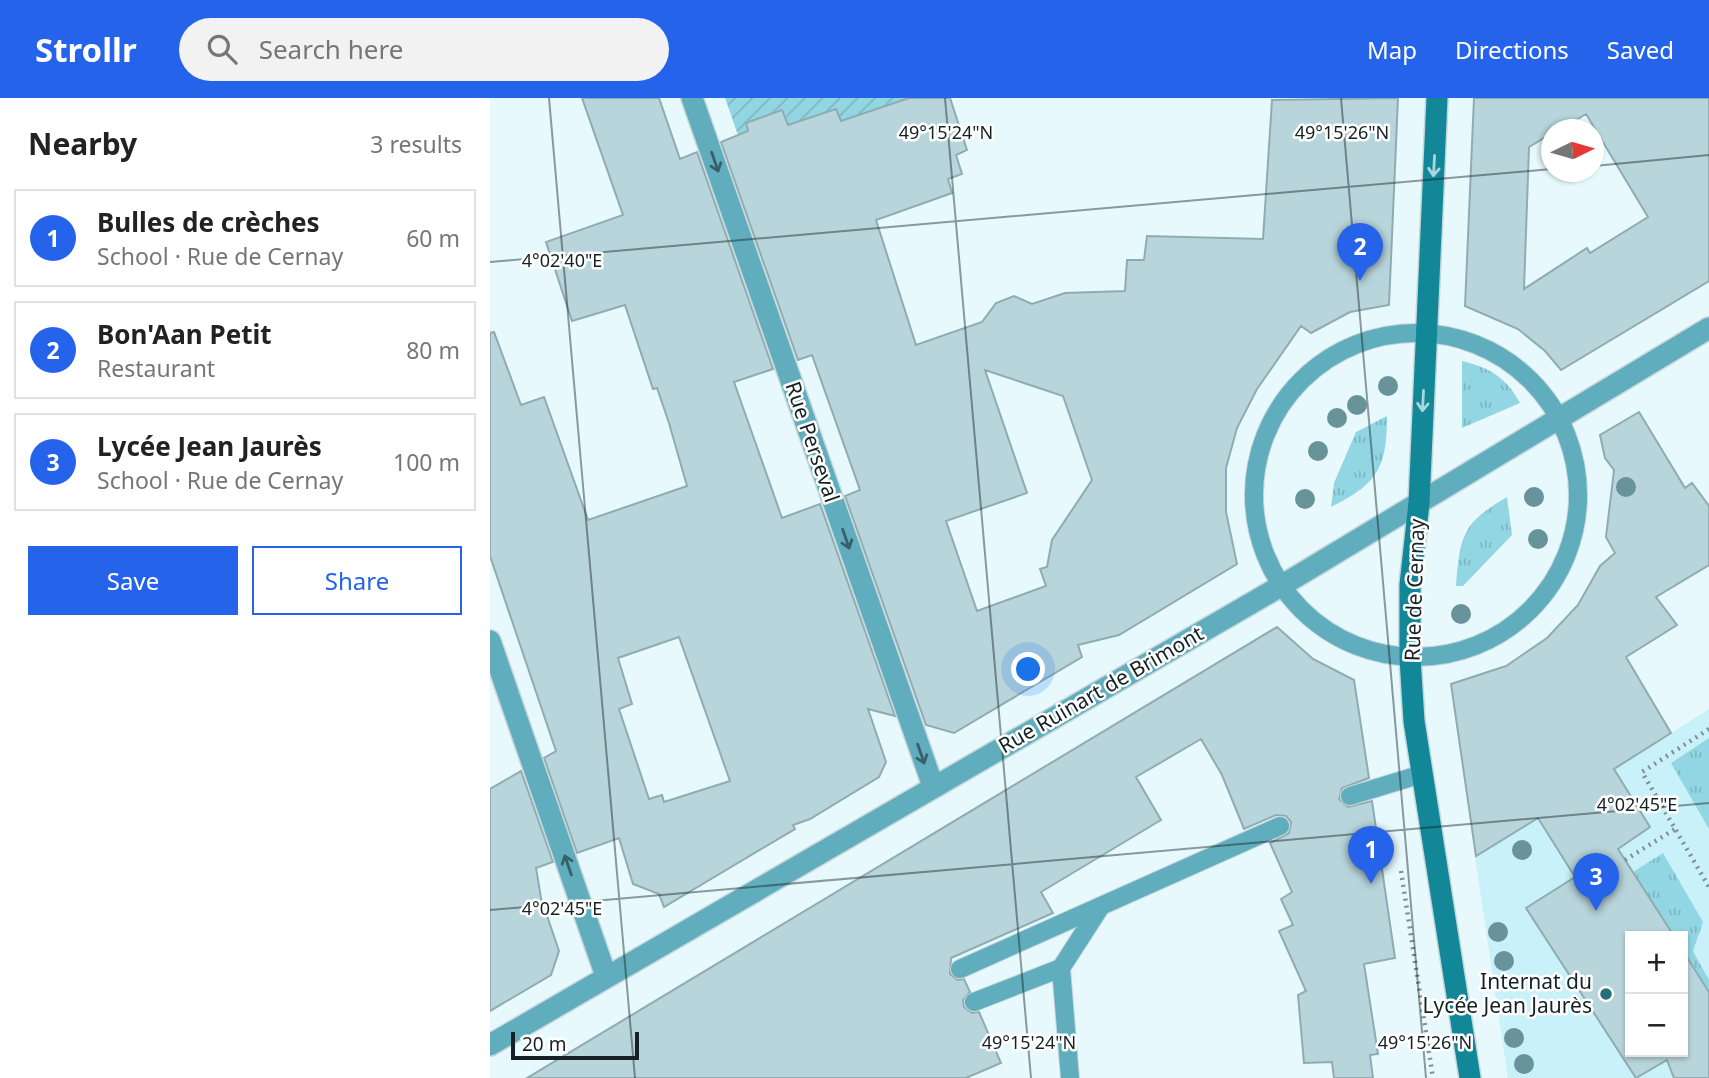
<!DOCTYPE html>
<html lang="en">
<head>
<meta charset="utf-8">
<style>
  :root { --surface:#fff; --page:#f2f2f2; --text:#222; --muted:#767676; --line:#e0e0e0; --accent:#2563eb }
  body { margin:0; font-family:"Noto Sans",sans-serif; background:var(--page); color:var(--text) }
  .controls { position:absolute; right:21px; bottom:21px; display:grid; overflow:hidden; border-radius:0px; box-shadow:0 2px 5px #0004 }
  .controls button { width:63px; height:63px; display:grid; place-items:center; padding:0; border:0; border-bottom:2px solid var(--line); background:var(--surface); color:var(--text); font:35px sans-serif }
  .compass { position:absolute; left:1051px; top:21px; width:63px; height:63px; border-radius:50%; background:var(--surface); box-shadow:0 2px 5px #0004; rotate:85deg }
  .scale { position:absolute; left:21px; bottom:18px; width:128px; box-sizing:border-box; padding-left:7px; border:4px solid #162123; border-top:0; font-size:19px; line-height:24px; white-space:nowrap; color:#162123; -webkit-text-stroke:5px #fff; paint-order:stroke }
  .you { position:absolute; left:539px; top:572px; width:24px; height:24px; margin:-18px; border:5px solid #fff; border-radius:50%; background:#1a73e8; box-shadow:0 0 0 10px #1a73e833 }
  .badge { display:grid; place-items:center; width:46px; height:46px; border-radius:50%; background:var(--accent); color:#fff; font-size:23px; font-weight:700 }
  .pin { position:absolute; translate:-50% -58px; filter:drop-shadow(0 2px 4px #0008) }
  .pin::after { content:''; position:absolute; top:37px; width:24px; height:21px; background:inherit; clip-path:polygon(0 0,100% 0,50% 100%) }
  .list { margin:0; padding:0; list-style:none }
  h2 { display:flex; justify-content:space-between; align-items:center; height:91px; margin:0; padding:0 28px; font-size:30px }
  h2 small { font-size:23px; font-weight:400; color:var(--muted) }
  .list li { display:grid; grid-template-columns:46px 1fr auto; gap:21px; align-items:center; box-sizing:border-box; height:98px; margin:0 14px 14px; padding:0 14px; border:2px solid var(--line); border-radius:0px }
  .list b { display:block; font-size:26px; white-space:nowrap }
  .list p { margin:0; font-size:23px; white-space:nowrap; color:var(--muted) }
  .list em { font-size:23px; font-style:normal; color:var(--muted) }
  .actions { display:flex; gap:14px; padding:21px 28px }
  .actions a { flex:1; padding:16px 0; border:2px solid var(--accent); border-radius:0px; text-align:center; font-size:24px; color:var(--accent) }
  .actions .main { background:var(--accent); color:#fff }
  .icon { flex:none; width:38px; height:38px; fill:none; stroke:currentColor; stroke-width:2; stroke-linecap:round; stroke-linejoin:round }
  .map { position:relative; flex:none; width:1219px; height:980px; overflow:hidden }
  header { display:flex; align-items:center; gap:42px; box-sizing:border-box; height:98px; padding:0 35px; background:var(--accent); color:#fff }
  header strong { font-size:33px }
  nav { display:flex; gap:38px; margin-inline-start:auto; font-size:24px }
  .search { width:490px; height:63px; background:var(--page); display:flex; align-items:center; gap:18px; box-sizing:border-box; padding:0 24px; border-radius:38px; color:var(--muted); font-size:26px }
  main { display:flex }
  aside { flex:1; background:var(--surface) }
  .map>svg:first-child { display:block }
  .built { fill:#c8f1f9; fill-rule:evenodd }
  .grass { fill:url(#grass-tufts) }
  .garden { fill:url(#garden-furrows) }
  .building { fill:#b7d5db; stroke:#8facb2; stroke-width:2; fill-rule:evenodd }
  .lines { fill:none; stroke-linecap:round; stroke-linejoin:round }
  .lane-casing { stroke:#c6d6da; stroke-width:20 }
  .street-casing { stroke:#c6d6da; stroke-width:24 }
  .secondary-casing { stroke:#c6d6da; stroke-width:24 }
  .path { stroke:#808f92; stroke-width:4.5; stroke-dasharray:2 5; stroke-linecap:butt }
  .lane { stroke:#60aebd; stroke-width:18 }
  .street { stroke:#60aebd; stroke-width:21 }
  .secondary { stroke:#128798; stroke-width:21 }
  .tree { fill:#68939a }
  .oneway { stroke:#376068 }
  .oneway2 { stroke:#acd5db }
  .ticks { fill:none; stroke:#162123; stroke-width:2; stroke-opacity:0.45 }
  .poi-dot { fill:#256d79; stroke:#fff; stroke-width:2.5 }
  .labels { text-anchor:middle; stroke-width:5; stroke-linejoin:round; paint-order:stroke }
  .street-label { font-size:21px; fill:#162123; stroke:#fff }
  .poi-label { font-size:21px; fill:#162123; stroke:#fff; text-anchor:end }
  .ticks-label { font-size:18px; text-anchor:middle; fill:#162123; stroke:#fff; stroke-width:5; stroke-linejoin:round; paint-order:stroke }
</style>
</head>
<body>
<header>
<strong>Strollr</strong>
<div class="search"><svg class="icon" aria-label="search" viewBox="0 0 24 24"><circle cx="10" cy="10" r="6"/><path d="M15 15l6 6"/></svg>Search here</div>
<nav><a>Map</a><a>Directions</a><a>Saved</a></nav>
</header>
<main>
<aside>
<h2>Nearby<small>3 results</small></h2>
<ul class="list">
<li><span class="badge">1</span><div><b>Bulles de crèches</b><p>School · Rue de Cernay</p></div><em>60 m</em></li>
<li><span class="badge">2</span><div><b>Bon'Aan Petit</b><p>Restaurant</p></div><em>80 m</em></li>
<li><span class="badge">3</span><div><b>Lycée Jean Jaurès</b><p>School · Rue de Cernay</p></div><em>100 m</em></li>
</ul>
<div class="actions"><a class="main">Save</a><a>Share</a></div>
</aside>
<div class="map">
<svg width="1219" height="980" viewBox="0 0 1219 980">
  <defs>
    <pattern id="grass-tufts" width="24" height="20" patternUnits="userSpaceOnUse" patternTransform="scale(1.75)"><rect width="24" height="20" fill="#92d6e3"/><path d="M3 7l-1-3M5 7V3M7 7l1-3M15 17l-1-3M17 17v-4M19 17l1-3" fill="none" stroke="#7db7c2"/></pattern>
    <pattern id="garden-furrows" width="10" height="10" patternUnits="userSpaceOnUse" patternTransform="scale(1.75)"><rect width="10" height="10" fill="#92d6e3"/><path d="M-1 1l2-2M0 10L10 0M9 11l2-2" fill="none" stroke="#7db7c2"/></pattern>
  </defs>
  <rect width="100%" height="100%" fill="#e7f9fd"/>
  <path class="built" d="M1219,611V980H1018L985,759ZM1140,838H1193V954H1140Z"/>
  <path class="grass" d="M972,263C1000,270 1016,279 1030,305L972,330Z
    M897,318C897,369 888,386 841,409L844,385L866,334Z
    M1017,399L1022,437L973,488H966C970,438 972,425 1017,399Z
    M1219,640V731L1181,665Z
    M1173,755L1213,824L1203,853L1219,882V894L1193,853V838H1184L1143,774Z"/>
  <path class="garden" d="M235,0H419L351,24L346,11L298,27L292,13L256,25L258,33L248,37Z"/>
  <path class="building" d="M92,0H169L190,61L207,54L283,271L244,284L292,420L330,406L405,618L378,611L396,664L389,679L320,721L303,727L305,731L174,809L169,796L143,786L129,740L87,755L54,660L66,653L0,458V235L4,234L31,307L54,299L98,422L197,388L179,325L167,290L163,291L135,207L82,223L56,144L133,117ZM189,539L240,683L174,704L172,697L159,701L129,611L142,606L128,560Z
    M419,0H460L477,52L466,57L472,76L458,81L462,95L386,122L426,247L492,224L506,205L524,198L542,206L575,195L635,193L637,162H654L657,138L773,141L782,2L908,0L899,207L860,214L821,235L811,228L767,291L747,330L736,370V414L747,466L629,537L588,547L592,559L464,635L436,627L355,398L370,392L322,257L308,262L231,44L258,33L256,25L292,12L298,27L346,11L351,23ZM495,272L573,298L602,382L562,442L557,469L550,471L556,488L487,513L456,423L537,395Z
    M984,0H1219V183L1071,272L1055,253L1028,231L975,208ZM1096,16L1158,119L1100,155L1097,150L1034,191L1039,49L1061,36V32H1069Z
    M1149,314L1195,390L1202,385L1219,408V467L1166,499L1187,527L1136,559L1181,635L1124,671L1160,729L1128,751L1184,838H1140V954H1193V853L1219,894V980H1184L1177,962L1146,980L1036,810L1085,779L1048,720L986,758L961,586L1016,568L1057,540L1088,507L1110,468L1125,455L1116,439L1124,372L1115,360L1110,337Z
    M787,529L823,561L864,582L879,680L852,690L849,701L858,709L882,703L905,860L874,866L888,956L880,957L883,980H844L842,964L814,965L808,897L816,893L789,833L803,827L791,801L802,794L780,745L799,735L801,724L796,718L786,717L754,731L732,677L711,641L646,679L671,722L551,794L563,815L461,860L460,876L468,882L474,881L480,894L473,902L474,909L482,915L489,914L511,965L476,980H37Z
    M31,673L63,764L46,770L51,800L69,853L61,877L0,913V691Z"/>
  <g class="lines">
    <defs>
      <path id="lane" d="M764 397a162 162 0 1 1 324 0a162 162 0 1 1-324 0Z
        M860,698L932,676
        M571,870L580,980
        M470,871L790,728
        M484,904L571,870L611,808"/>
      <path id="street" d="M202,0L443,688
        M0,543L116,878
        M0,947L791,488L1219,230"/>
      <path id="secondary" d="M947,0L929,405L920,487V560L924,623L980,980"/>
    </defs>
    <use href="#lane" class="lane-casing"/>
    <use href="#street" class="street-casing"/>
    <use href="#secondary" class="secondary-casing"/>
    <path class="path" d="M1219,631L1152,674L1219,789
      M1135,762L1185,731
      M911,773L943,980"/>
    <use href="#lane" class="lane"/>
    <use href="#street" class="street"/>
    <use href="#secondary" class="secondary"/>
  </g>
  <g class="tree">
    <circle cx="898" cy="288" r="10"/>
    <circle cx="867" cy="307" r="10"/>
    <circle cx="847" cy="320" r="10"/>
    <circle cx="828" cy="353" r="10"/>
    <circle cx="1136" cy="389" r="10"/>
    <circle cx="1044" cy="399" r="10"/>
    <circle cx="815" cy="401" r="10"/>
    <circle cx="1048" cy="441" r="10"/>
    <circle cx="971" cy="516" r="10"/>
    <circle cx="1032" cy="752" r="10"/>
    <circle cx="1008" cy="834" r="10"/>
    <circle cx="1014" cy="863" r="10"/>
    <circle cx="1024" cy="940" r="10"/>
    <circle cx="1034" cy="966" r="10"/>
  </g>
  <defs><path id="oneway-shaft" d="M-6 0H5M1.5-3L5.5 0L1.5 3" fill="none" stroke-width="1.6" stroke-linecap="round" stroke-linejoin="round" transform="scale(1.75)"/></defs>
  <g class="oneway">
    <use href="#oneway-shaft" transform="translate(225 64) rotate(71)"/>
    <use href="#oneway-shaft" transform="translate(356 441) rotate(71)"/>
    <use href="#oneway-shaft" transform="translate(431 656) rotate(71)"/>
    <use href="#oneway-shaft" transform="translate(78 767) rotate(-109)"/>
  </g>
  <g class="oneway2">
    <use href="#oneway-shaft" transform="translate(944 68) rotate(93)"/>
    <use href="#oneway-shaft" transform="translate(933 303) rotate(93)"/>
  </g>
  <path class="ticks" d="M59,0L145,980M455,0L541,980M851,0L936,980M1104,68L1219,57M0,164L1062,71M0,812L1219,705"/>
  <circle class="poi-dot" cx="1116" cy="896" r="7"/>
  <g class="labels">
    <g class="street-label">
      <text transform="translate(322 344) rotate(71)" y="7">Rue Perseval</text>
      <text transform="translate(925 492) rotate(-88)" y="7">Rue de Cernay</text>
      <text transform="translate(611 592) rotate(-30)" y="7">Rue Ruinart de Brimont</text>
    </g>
    <g class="poi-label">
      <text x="1102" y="891">Internat du<tspan x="1102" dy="24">Lycée Jean Jaurès</tspan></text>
    </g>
  </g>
  <g class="ticks-label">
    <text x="456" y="41">49°15'24"N</text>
    <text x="852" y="41">49°15'26"N</text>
    <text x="72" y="169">4°02'40"E</text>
    <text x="1147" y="713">4°02'45"E</text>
    <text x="72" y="817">4°02'45"E</text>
    <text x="539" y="951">49°15'24"N</text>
    <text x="935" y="951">49°15'26"N</text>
  </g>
</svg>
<div class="controls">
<button>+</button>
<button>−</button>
</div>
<svg class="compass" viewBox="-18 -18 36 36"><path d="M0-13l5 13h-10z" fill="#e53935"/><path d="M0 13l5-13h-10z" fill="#767676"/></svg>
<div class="scale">20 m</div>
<div class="you"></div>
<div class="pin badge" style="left:881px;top:786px">1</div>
<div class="pin badge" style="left:870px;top:183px">2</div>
<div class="pin badge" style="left:1106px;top:813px">3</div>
</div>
</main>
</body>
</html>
